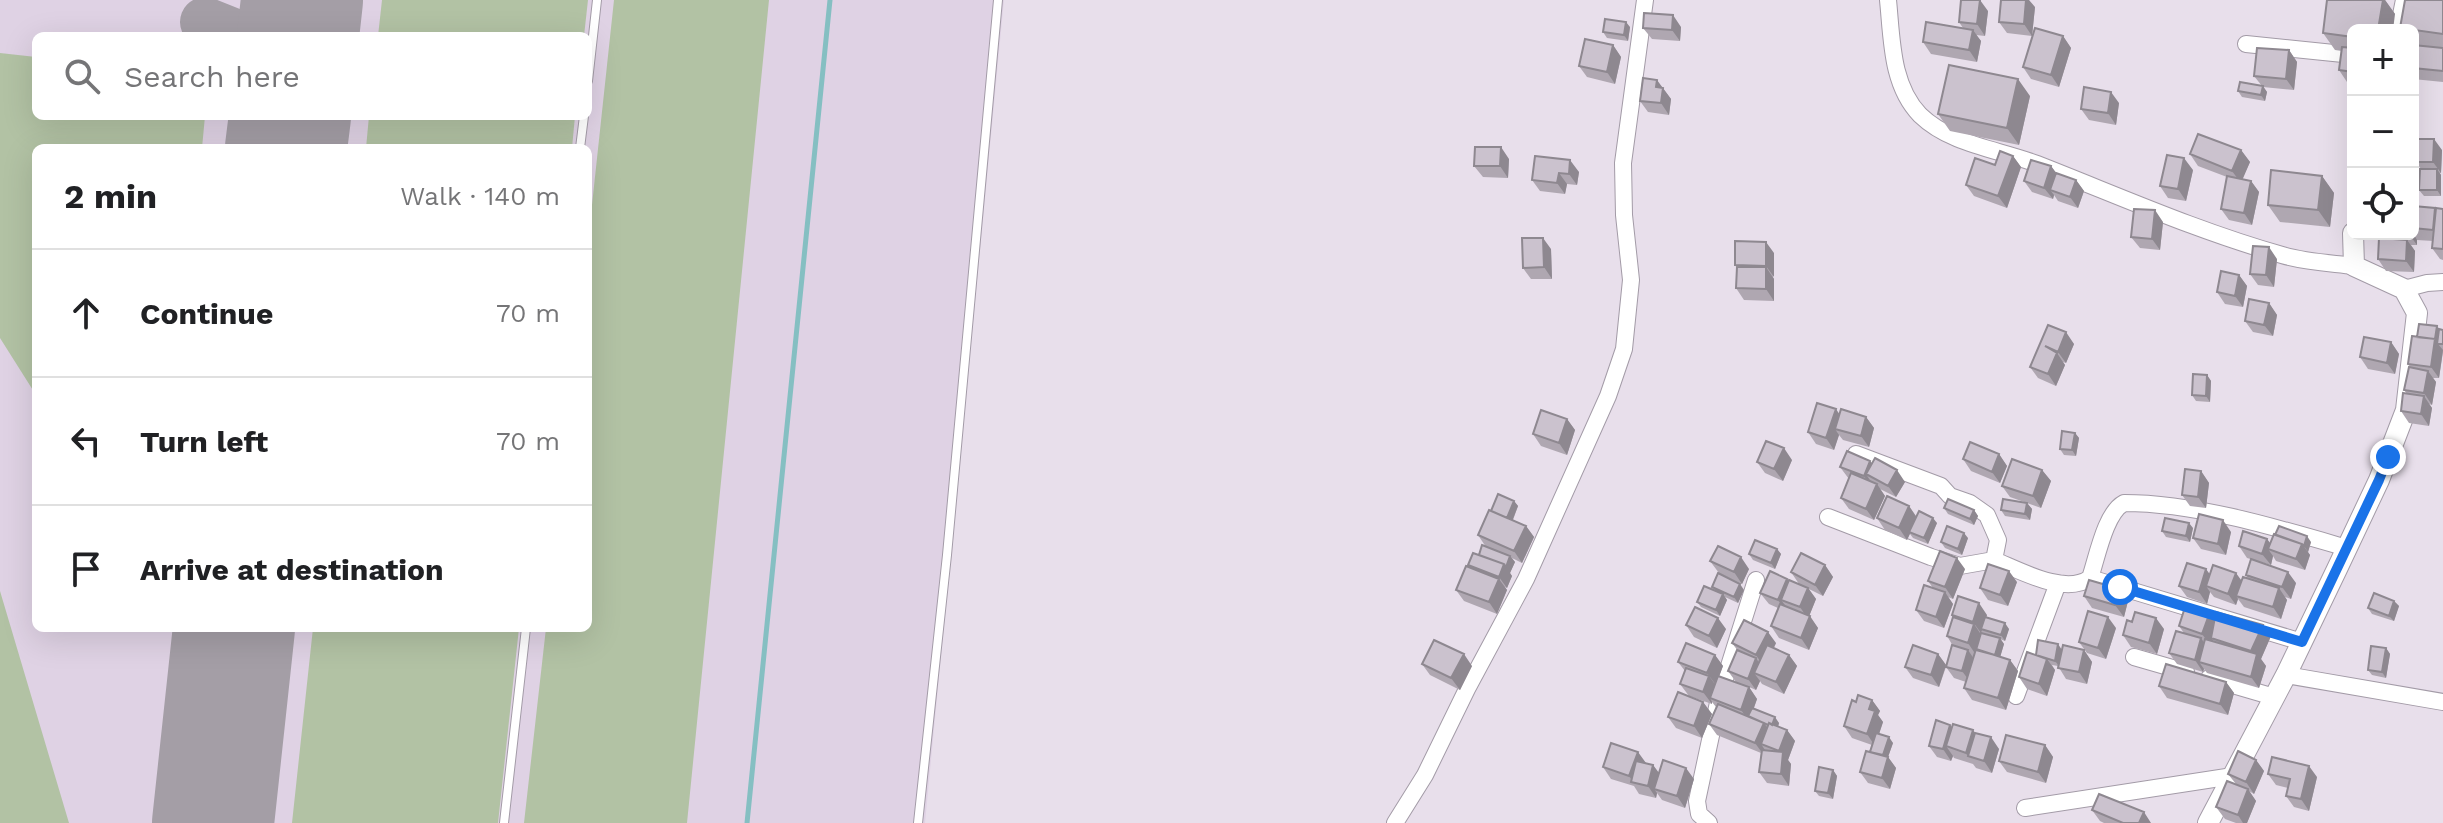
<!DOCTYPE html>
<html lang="en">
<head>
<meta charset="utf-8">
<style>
  :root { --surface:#fff; --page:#f6f6f6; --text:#202124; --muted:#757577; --line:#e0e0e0 }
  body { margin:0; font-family:"Work Sans",sans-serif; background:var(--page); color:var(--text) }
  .controls { position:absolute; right:24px; top:24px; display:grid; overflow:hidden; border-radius:12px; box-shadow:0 8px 32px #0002 }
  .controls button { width:72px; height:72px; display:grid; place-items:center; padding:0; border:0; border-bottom:2px solid var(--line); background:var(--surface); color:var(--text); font:40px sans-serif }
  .stop { position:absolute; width:24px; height:24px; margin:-18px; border:6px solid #1a73e8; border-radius:50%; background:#fff }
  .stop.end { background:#1a73e8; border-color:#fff; box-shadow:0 2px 8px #0008 }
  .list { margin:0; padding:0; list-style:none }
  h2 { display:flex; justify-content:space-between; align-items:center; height:104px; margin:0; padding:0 32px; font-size:34px }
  h2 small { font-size:26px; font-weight:400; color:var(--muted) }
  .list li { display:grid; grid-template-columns:52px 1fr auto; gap:24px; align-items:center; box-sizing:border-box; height:128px; padding:0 32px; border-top:2px solid var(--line) }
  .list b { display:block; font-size:30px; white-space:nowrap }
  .list em { font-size:26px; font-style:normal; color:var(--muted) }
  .icon { flex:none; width:44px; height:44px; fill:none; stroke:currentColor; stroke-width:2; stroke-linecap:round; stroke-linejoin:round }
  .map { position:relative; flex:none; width:2443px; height:823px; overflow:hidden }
  .search { position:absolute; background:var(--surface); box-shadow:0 8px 32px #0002; left:32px; top:32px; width:560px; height:88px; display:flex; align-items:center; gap:20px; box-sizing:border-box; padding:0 28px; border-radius:12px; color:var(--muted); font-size:30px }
  .panel { position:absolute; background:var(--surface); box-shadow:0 8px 32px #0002; left:32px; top:144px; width:560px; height:488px; border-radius:12px }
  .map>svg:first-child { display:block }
  .built { fill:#dfd2e4; fill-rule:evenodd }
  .green { fill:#b2c2a4 }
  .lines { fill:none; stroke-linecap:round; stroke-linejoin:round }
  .stream { stroke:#85bfc2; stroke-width:5 }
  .taxiway { stroke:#a49ea6; stroke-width:50 }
  .runway { stroke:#a49ea6; stroke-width:122 }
  .service-casing { stroke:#a39ba7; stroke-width:10 }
  .minor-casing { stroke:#a39ba7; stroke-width:18 }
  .tertiary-casing { stroke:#a39ba7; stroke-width:22 }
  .service { stroke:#fff; stroke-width:8 }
  .minor { stroke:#fff; stroke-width:16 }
  .tertiary { stroke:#fff; stroke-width:20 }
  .wall { fill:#afa7b1 }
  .shaded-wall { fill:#8e8890 }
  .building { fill:#cbc2ce; stroke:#8e8890; stroke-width:2 }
  .route { stroke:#1a73e8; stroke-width:10 }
</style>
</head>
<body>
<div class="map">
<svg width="2443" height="823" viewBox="0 0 2443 823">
  <rect width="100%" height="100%" fill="#e8dfeb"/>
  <path class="built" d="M0,0H1004L925,823H0ZM36,36H588V116H36ZM36,148H588V628H36Z"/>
  <path class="green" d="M382,0H588L584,36H378Z
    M614,0H769L687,823H524L546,628H588V242Z
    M0,53L36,57V116H205L202,148H36V395L0,338Z
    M369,116H575L572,148H366Z
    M0,591L69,823H0Z
    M313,628H519L498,823H292Z"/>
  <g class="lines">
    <path class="stream" d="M747,823L830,0"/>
    <path class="taxiway" d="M205,22L240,36
      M287,116L288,127"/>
    <path class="runway" d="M298,36L302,0
      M286,148L290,116
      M213,823L234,628"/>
    <defs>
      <path id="service" d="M588,81L597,0
        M580,148L584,116
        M504,823L526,628
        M918,823L947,555L998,0"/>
      <path id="minor" d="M1888,0C1892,39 1891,85 1920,115C1951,145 1998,149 2037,164C2119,196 2197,231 2282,255C2305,262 2330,263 2354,266
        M2246,44L2353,55
        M2404,289L2427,283L2443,282
        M1856,454L1941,486L1950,496L1970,503L1987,515L1998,540L1994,560C2019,570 2065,596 2090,578C2097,558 2105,513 2124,503C2196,503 2278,528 2347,548
        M1828,517L1931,557L1960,566L1994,560
        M2090,578L2302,642
        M2134,657L2186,672
        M2286,675L2443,702
        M2209,678L2274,697
        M2016,696L2058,583
        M2025,808L2233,776
        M1395,823L1425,775L1467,689L1526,579L1608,396L1624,349L1631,280L1624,215L1623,163L1645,0
        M1709,823L1699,814L1697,801L1719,698L1756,580"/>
      <path id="tertiary" d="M2400,30L2406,0
        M2208,823L2286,675L2337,569L2379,480L2406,410L2417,313L2404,289L2354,266L2353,233"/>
    </defs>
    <use href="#service" class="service-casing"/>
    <use href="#minor" class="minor-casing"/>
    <use href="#tertiary" class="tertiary-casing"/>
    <use href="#service" class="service"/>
    <use href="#minor" class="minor"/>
    <use href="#tertiary" class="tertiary"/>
  </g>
  <path class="wall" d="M2327,0H2385L2395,14L2353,30V83L2347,82L2339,70L2342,51L2335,50L2323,33Z
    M2443,0V82L2413,79V30H2402L2400,28Z
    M2035,7L2032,36L2007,33L1999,22Z
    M1988,11L1985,36L1976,35L1981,41L1977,62L1931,54L1923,42L1963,28L1959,22Z
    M1630,27L1628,41L1607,38L1603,32Z
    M1681,27L1680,41L1652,39L1643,28Z
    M2063,36L2071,48L2059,87L2031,79L2023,67Z
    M1613,45L1621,57L1615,84L1587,77L1579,66Z
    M2289,50L2297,62L2294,90L2263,87L2267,92L2265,101L2242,97L2238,91L2262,86L2254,76Z
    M1662,87L1671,99L1669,115L1648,112L1640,101Z
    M2030,96L2019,145L1950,131L1938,114Z
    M2119,103L2116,125L2089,120L2081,109Z
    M2241,150L2250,162L2242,179L2251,181L2259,192L2252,225L2229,220L2221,209L2227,177L2198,166L2190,154Z
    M2442,150L2441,173H2440L2441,175V196H2424L2419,190L2421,169L2416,162Z
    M1535,156L1579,172L1577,185L1567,184L1565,194L1540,191L1532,180Z
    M2013,156L2021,167L2007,208L1974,196L1966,185L1995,165Z
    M1509,159L1508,178L1483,177L1474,166Z
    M2051,166L2056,173L2076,180L2084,191L2078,208L2058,201L2054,195L2053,199L2032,192L2024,181Z
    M2193,170L2186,201L2168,198L2160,186Z
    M2322,176L2334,193L2330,227L2280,222L2268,205Z
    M2413,202L2416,207L2436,211L2443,209V260L2440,259L2432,248L2433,241L2417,240V245H2411L2415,251L2414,272L2386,271L2378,259L2385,238L2382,234H2413Z
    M2163,222L2160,250L2140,248L2131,237Z
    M1551,249L1552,279H1531L1523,268Z
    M1774,253L1773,277L1774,279V301L1744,300L1736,288L1737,268L1735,265Z
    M2277,259L2274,287L2258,285L2250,274Z
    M2239,275L2247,286L2243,307L2225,304L2217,292Z
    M2269,303L2277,315L2273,336L2253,332L2245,321Z
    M2048,325L2074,344L2066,363L2063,362L2065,365L2056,386L2038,378L2030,367Z
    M2437,326L2439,330H2443V352L2439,378H2433L2436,382L2432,405L2429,404L2432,408L2429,426L2409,423L2401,411L2407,394L2404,390L2410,367L2408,364L2417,337Z
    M2391,342L2399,354L2395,374L2368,369L2360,357Z
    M2207,375L2211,381L2210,402L2196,401L2192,395Z
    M1839,414L1866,417L1874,428L1869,447L1843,440L1839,435L1834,450L1816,444L1808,432Z
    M1567,419L1575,430L1567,455L1541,446L1533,434Z
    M2075,433L2079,438L2076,456L2064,455L2060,449Z
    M1999,454L2007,466L2000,483L1971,471L1963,459Z
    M1792,460L1783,481L1765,473L1757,462Z
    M1870,461L1872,463L1905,482L1896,497L1880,489L1885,496L1874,520L1849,509L1841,498L1849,479L1840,467Z
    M2042,470L2051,481L2041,508L2010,497L2002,486Z
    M2201,471L2209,483L2206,508L2190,506L2182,495Z
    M1514,501L1518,506L1513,520L1526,526L1534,537L1522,563L1512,558L1515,562L1510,573L1512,576L1507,588L1505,587L1507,590L1497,614L1464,601L1456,590L1470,568L1468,565L1486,547L1478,535L1491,511Z
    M2027,503L2032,509L2030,520L2005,516L2001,510Z
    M1909,506L1916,516L1937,523L1928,544L1913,538L1910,534L1907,540L1885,530L1877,518Z
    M1944,508L1974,510L1978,516L1974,525L1948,514Z
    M2193,528L2190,542L2166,537L2162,531Z
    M2231,532L2226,555L2201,549L2193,538Z
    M1968,538L1962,555L1945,548L1941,542Z
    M2267,539L2270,543L2311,542L2308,552L2310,555L2305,570L2276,561L2273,556L2271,565L2247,558L2239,546Z
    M1777,549L1781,554L1775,569L1753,560L1749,554Z
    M1710,561L1749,569L1742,584L1719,573Z
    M1825,565L1833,577L1823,596L1809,589L1816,599L1809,616L1818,628L1809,650L1779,638L1771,626L1778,608L1769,604L1760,593L1787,579L1789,581L1799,584L1791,572Z
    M1965,569L1953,599L1948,597L1953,604L1944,628L1924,621L1916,610L1933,588L1928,581Z
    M2210,574L2241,581L2248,579L2246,575L2296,583L2291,599L2285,597L2287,600L2281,619L2244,607L2238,599L2236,605L2214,597L2210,592L2207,604L2187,597L2179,586Z
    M2017,582L2008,606L1988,600L1980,588Z
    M1712,587L1744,590L1738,603L1725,597L1727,600L1720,616L1701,607L1697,602L1715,590Z
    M2120,589L2128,601L2124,617L2092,608L2084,596Z
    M2394,601L2399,606L2394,621L2372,614L2368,608Z
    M1952,615H1987L1986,617L2009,629L2005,641L2000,639L2004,644L2000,657L2010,660L2018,671L2006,710L1972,700L1964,688L1966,682L1954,678L1946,667L1939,687L1913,678L1905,667L1938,654L1946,665L1953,646L1947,636L1953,617Z
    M2215,619L2271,636L2261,659L2266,666L2259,688L2207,673L2204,669L2203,672L2177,664L2169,653L2184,633L2179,626Z
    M2132,622L2164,629L2157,654L2131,647L2123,635Z
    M1686,625L1726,629L1717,648L1694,637Z
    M2116,628L2106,659L2087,653L2079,642Z
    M1732,643H1776L1774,648L1789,655L1797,666L1784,694L1762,684L1760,681L1756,690L1749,687L1757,699L1754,708L1779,723L1778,727L1787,730L1795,741L1788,760L1791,764L1789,786L1767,783L1759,772L1761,753L1717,735L1709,724L1716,707L1712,702V704L1689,696L1680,684L1685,671L1678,662L1715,655L1723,666L1719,676L1736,682L1728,671L1738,651Z
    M2386,648L2390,654L2386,678L2372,675L2368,670Z
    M2062,650H2084L2092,662L2087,684L2066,679L2058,666L2052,665L2055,670L2047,696L2027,689L2019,677L2036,655Z
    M1422,664L1472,666L1460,690L1430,675Z
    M2226,682L2234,693L2228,715L2167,698L2159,686Z
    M1872,700L1880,711L1878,715L1883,722L1879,734L1893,743L1888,757L1896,768L1890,789L1868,783L1860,772L1872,745L1852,738L1844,726L1856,702Z
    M1703,702L1712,714L1702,738L1676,728L1668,717Z
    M1952,727L1975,733L1999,749L1992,773L1976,768L1973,764L1954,758L1953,756L1951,761L1937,757L1929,746Z
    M2045,745L2053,757L2046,783L2007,772L1999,761Z
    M2256,760L2264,771L2254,794L2249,791L2256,801L2247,823H2236L2225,819L2216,807L2236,784L2228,774Z
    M1645,763L1653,765L1659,773L1694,779L1685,808L1662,800L1657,793L1656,798L1639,794L1634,786L1611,779L1603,767Z
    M1833,770L1837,776L1833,799L1819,796L1815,791Z
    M2268,774L2317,777L2309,811L2294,807L2286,796L2288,788L2276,785Z
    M2092,810L2151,823H2104L2100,821Z"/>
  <path class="shaded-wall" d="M1980,0L1988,11L1985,36L1977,24Z
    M2026,0H2029L2035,7L2032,36L2024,24Z
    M2383,0H2385L2395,14L2393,30H2378Z
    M1673,15L1681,27L1680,41L1672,30Z
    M1626,22L1630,27L1628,41L1624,35Z
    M1973,30L1981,41L1977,62L1969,50Z
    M2063,36L2071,48L2059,87L2051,75Z
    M1613,45L1621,57L1615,84L1607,72Z
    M2289,50L2297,62L2294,90L2286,79Z
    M2018,79L2030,96L2019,145L2007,128Z
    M1657,80L1671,99L1669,115L1661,103L1656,87Z
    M2263,86L2267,92L2265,101L2261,95Z
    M2111,92L2119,103L2116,125L2108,113Z
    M2434,139L2442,150L2441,173L2433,162Z
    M1501,147L1509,159L1508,178L1500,166Z
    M2241,150L2250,162L2241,183L2232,171Z
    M2013,156L2021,167L2007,208L1998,196Z
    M2184,158L2193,170L2186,201L2178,189Z
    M1570,160L1579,172L1577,185L1569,174Z
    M2051,166L2060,178L2050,190L2054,195L2053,199L2044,188Z
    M2437,169L2441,175V196L2437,190Z
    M1559,173L1567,184L1565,194L1557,183Z
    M2322,176L2334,193L2330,227L2318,210Z
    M2076,180L2084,191L2078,208L2070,197Z
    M2251,181L2259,192L2252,225L2244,213Z
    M2155,210L2163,222L2160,250L2152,239Z
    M2413,233L2417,240V245L2409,234Z
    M1543,238L1551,249L1552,279L1544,267Z
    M2407,240L2415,251L2414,272L2406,261Z
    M1766,242L1774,253V277L1766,266Z
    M2269,247L2277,259L2274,287L2266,275Z
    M1766,267L1774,279V301L1766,289Z
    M2239,275L2247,286L2243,307L2235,296Z
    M2269,303L2277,315L2273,336L2264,325Z
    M2437,326L2441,332L2438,344L2443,350L2439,378L2431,367Z
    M2066,332L2074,344L2066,363L2058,352Z
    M2391,342L2399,354L2395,374L2387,363Z
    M2057,353L2065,365L2056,386L2048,374Z
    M2428,371L2436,382L2432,405L2424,393Z
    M2207,375L2211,381L2210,402L2206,396Z
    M2424,396L2432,408L2429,426L2421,414Z
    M1836,409L1844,421L1835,429L1839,435L1834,450L1826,438Z
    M1866,417L1874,428L1869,447L1861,436Z
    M1567,419L1575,430L1567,455L1559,443Z
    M2075,433L2079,438L2076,456L2072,450Z
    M1784,448L1792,460L1783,481L1774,469Z
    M1999,454L2007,466L2000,483L1992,472Z
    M1870,461L1878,472L1866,474L1873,485L1872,488L1864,476Z
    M1897,470L1905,482L1896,497L1888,486Z
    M2042,470L2051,481L2041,508L2033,496Z
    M2201,471L2209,483L2206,508L2198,497Z
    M1877,484L1885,496L1874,520L1866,509Z
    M1514,501L1518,506L1511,524L1507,518Z
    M2027,503L2032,509L2030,520L2025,514Z
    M1909,506L1917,518L1907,540L1899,528Z
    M1974,510L1978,516L1974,525L1970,519Z
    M1933,518L1937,523L1928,544L1924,538Z
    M2223,520L2231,532L2226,555L2218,544Z
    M2189,523L2193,528L2190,542L2186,536Z
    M1526,526L1534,537L1522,563L1514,551Z
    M1964,533L1968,538L1962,555L1958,549Z
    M2307,536L2311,542L2308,552L2304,546Z
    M2267,539L2275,550L2268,549L2273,556L2271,565L2262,554Z
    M2302,544L2310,555L2305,570L2296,559Z
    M1777,549L1781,554L1775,569L1771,563Z
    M1510,556L1515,562L1510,573L1506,567Z
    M1741,557L1749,569L1742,584L1734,572Z
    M1957,558L1965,569L1953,599L1945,587Z
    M1504,564L1512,576L1507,588L1499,577Z
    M1825,565L1833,577L1823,596L1815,585Z
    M2206,569L2214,580L2206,586L2210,592L2207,604L2199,592Z
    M2009,571L2017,582L2008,606L2000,595Z
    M2288,572L2296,583L2291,599L2282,587Z
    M2236,573L2244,584L2236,596L2238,599L2236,605L2228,594Z
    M1499,579L1507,590L1497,614L1489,602Z
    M1787,579L1795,590L1781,600L1788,609L1786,612L1778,600Z
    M1740,584L1744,590L1738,603L1734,597Z
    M1808,588L1816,599L1808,619L1800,607Z
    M2279,588L2287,600L2281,619L2273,607Z
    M2120,589L2128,601L2124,617L2115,605Z
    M1945,592L1953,604L1944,628L1936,617Z
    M1723,594L1727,600L1720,616L1716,610Z
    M2394,601L2399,606L2394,621L2389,616Z
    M1979,603L1987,615L1981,633L1973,622Z
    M2210,612L2218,624L2211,638L2213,640L2211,646L2202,634Z
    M1810,616L1818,628L1809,650L1801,638Z
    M2108,617L2116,628L2106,659L2098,648Z
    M1718,618L1726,629L1717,648L1709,636Z
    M2156,618L2164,629L2157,654L2149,643Z
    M2005,623L2009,629L2005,641L2001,635Z
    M1974,624L1982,636L1976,655L1968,643Z
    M2263,625L2271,636L2261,659L2266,666L2259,688L2251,677L2256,658L2251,651Z
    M1768,632L1776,643L1764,667L1756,655Z
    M2000,638L2004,644L1999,661L1995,655Z
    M2201,638L2209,650L2199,662L2204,669L2203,672L2195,660Z
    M2058,644L2062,650L2059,666L2055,661Z
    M2386,648L2390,654L2386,678L2382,672Z
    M1968,650L1976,662L1971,683L1962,671Z
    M2084,650L2092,662L2087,684L2079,672Z
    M1464,654L1472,666L1460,690L1451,678Z
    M1938,654L1946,665L1939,687L1931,675Z
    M1715,655L1723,666L1716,685L1707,673Z
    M1789,655L1797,666L1784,694L1776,682Z
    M1756,658L1764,670L1754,673L1760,681L1756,690L1748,679Z
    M2047,659L2055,670L2047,696L2039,684Z
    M2010,660L2018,671L2006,710L1998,698Z
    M1709,676L1717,687L1710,698L1712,702V704L1703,692Z
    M2226,682L2234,693L2228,715L2220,704Z
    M1749,687L1757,699L1749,721L1741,710Z
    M1872,700L1880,711L1878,715L1883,722L1875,746L1867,734L1869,709Z
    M1703,702L1712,714L1702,738L1694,726Z
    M1775,717L1779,723L1776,733L1772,727Z
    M1764,723L1772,734L1761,744L1765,750L1763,754L1755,743Z
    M1950,725L1959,736L1946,746L1953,756L1951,761L1943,749Z
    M1787,730L1795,741L1788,760L1791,764L1789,786L1781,774L1783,756L1779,751Z
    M1973,730L1981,742L1968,757L1966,753Z
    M1889,737L1893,743L1888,757L1896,768L1890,789L1882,778V758Z
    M1991,737L1999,749L1992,773L1984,761Z
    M2045,745L2053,757L2046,783L2038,772Z
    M1638,752L1646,763L1634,783L1629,776Z
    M2256,760L2264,771L2254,794L2246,782Z
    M1653,765L1661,776L1654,789L1657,793L1656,798L1648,786Z
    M2309,766L2317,777L2309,811L2301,799Z
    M1686,768L1694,779L1685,808L1677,796Z
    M1833,770L1837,776L1833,799L1828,793Z
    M2248,789L2256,801L2247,823H2243L2238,815Z
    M2144,812L2151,823H2139Z"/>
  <path class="building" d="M1961,0H1980L1977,24L1959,22Z
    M2001,0H2026L2024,24L1999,22Z
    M2327,0H2383L2378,30H2353V37L2323,33Z
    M2405,0H2443V34L2400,28Z
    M1644,13L1673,15L1672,30L1643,28Z
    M1605,19L1626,22L1624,35L1603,32Z
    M1926,22L1973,30L1969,50L1923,42Z
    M2035,28L2063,36L2051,75L2023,67Z
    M1585,39L1613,45L1607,72L1579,66Z
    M2413,45L2443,48V71L2413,68Z
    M2342,47L2353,48V72L2339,70Z
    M2257,48L2289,50L2286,79L2254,76Z
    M1949,65L2018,79L2007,128L1938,114Z
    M1643,78L1657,80L1656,87L1663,88L1661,103L1640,101Z
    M2240,82L2263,86L2261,95L2238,91Z
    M2084,87L2111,92L2108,113L2081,109Z
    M2198,134L2241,150L2232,171L2190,154Z
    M2416,139H2434L2433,162H2416Z
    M1475,147H1501L1500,166H1474Z
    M2000,151L2013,156L1998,196L1966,185L1975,158L1995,165Z
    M2167,155L2184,158L2178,189L2160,186Z
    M1535,156L1570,160L1569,174L1559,173L1557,183L1532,180Z
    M2031,160L2051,166L2044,188L2024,181Z
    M2420,169H2437V190H2419Z
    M2271,170L2322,176L2318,210L2268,205Z
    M2056,173L2076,180L2070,197L2050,190Z
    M2227,176L2251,181L2244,213L2221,209Z
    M2413,206L2435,208L2433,230L2413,228Z
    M2436,208L2443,209V249L2432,248Z
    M2134,209L2155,210L2152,239L2131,237Z
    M1522,238H1543L1544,267L1523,268Z
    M2379,238L2407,240L2406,261L2378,259Z
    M1735,241L1766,242V266L1735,265Z
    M2253,246L2269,247L2266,275L2250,274Z
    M1737,267H1766V289L1736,288Z
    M2221,271L2239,275L2235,296L2217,292Z
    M2249,299L2269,303L2264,325L2245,321Z
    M2419,324L2437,326L2435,339L2417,337Z
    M2048,325L2066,332L2058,352L2045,346L2057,353L2048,374L2030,367Z
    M2439,329L2443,330V344H2437Z
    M2412,336L2435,339L2431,367L2408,364Z
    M2364,337L2391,342L2387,363L2360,357Z
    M2409,367L2428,371L2424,393L2404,390Z
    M2193,374L2207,375L2206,396L2192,395Z
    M2403,393L2424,396L2421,414L2401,411Z
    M1817,403L1836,409L1826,438L1808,432Z
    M1841,409L1866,417L1861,436L1835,429Z
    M1541,410L1567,419L1559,443L1533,434Z
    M2062,431L2075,433L2072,450L2060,449Z
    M1766,441L1784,448L1774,469L1757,462Z
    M1970,442L1999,454L1992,472L1963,459Z
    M1847,451L1870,461L1864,476L1840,467Z
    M1875,458L1897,470L1888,486L1866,474Z
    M2012,459L2042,470L2033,496L2002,486Z
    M2185,469L2201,471L2198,497L2182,495Z
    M1851,473L1877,484L1866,509L1841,498Z
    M1498,494L1514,501L1507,518L1491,511Z
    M1887,496L1909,506L1899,528L1877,518Z
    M1948,499L1974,510L1970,519L1944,508Z
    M2003,499L2027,503L2025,514L2001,510Z
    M1489,510L1526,526L1514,551L1478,535Z
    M1919,511L1933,518L1924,538L1909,532Z
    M2199,514L2223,520L2218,544L2193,538Z
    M2165,518L2189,523L2186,536L2162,531Z
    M1947,526L1964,533L1958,549L1941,542Z
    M2279,526L2307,536L2304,546L2302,544L2275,535Z
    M2243,531L2267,539L2262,554L2239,546Z
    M2274,534L2302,544L2296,559L2268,549Z
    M1755,540L1777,549L1771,563L1749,554Z
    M1482,545L1510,556L1506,567L1504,564L1479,555Z
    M1718,546L1741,557L1734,572L1710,561Z
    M1940,551L1957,558L1945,587L1928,581Z
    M1473,553L1504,564L1499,577L1468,565Z
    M1801,553L1825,565L1815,585L1791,572Z
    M2251,559L2288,572L2282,587L2246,575Z
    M2187,563L2206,569L2199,592L2179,586Z
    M1988,564L2009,571L2000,595L1980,588Z
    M2213,565L2236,573L2228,594L2206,586Z
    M1466,566L1499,579L1489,602L1456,590Z
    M1770,571L1787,579L1778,600L1760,593Z
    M1718,573L1740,584L1734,597L1712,587Z
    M2243,577L2279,588L2273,607L2236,596Z
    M1789,580L1808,588L1800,607L1781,600Z
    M2089,580L2120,589L2115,605L2084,596Z
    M1924,585L1945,592L1936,617L1916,610Z
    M1704,586L1723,594L1716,610L1697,602Z
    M2374,593L2394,601L2389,616L2368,608Z
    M1958,596L1979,603L1973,622L1952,615Z
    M1780,604L1810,616L1801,638L1771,626Z
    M2186,604L2210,612L2202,634L2179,626Z
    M1695,607L1718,618L1709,636L1686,625Z
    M2088,611L2108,617L2098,648L2079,642Z
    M2135,612L2156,618L2149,643L2123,635L2127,620L2132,622Z
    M2216,612L2263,625L2251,651L2211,638Z
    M1953,617L1974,624L1968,643L1947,636Z
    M1985,617L2005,623L2001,635L1981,629Z
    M1744,620L1768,632L1756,655L1732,643Z
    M2176,631L2201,638L2195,660L2169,653Z
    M1981,633L2000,638L1995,655L1976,650Z
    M2205,639L2257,654L2251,677L2199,662Z
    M1434,640L1464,654L1451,678L1422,664Z
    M2038,640L2058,644L2055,661L2036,655Z
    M1686,643L1715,655L1707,673L1678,662Z
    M1767,645L1789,655L1776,682L1754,673Z
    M1913,645L1938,654L1931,675L1905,667Z
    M1952,645L1968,650L1962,671L1946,667Z
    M2063,645L2084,650L2079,672L2058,668Z
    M2371,646L2386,648L2382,672L2368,670Z
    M1976,649L2010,660L1998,698L1964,688Z
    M1737,650L1756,658L1748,679L1728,671Z
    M2027,652L2047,659L2039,684L2019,677Z
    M2166,664L2226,682L2220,704L2159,686Z
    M1686,668L1709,676L1703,692L1680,684Z
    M1718,676L1749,687L1741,710L1710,698Z
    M1678,692L1703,702L1694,726L1668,717Z
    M1858,695L1872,700L1869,709L1875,711L1867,734L1844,726L1852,700L1856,702Z
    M1718,704L1764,723L1755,743L1709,724Z
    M1752,708L1775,717L1772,725L1769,723L1768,725L1748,716Z
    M1936,720L1950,725L1943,749L1929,746Z
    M1769,723L1787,730L1779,751L1761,744Z
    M1953,724L1973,730L1966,753L1946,746Z
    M1876,733L1889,737L1883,755L1870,752Z
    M1975,733L1991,737L1984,761L1968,756Z
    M2006,735L2045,745L2038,772L1999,761Z
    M1611,743L1638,752L1629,776L1603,767Z
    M1762,750L1783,752L1781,774L1759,772Z
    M1866,751L1888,757L1882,778L1860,772Z
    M2238,751L2256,760L2246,782L2228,774Z
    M2272,757L2309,766L2301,799L2286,796L2290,779L2268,774Z
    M1663,760L1686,768L1677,796L1654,789Z
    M1636,761L1653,765L1648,786L1631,782Z
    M1819,767L1833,770L1828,793L1815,791Z
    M2227,781L2248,789L2238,815L2216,807Z
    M2099,794L2144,812L2139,823H2123L2092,810Z"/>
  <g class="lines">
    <path class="route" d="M2120,587L2302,642L2379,480L2388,457"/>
  </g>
</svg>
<div class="controls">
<button>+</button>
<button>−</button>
<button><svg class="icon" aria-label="locate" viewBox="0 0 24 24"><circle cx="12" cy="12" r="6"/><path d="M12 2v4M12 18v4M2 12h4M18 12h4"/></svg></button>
</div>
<div class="stop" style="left:2120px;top:587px"></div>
<div class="stop end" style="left:2388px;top:457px"></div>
<div class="search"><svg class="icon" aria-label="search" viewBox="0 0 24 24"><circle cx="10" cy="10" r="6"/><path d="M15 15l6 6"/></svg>Search here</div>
<section class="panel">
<h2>2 min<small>Walk · 140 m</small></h2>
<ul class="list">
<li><svg class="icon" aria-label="ahead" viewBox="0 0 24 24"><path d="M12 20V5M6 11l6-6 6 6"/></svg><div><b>Continue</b></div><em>70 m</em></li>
<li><svg class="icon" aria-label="left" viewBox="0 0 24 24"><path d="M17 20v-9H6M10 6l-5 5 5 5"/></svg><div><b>Turn left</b></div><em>70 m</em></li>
<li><svg class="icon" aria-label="arrive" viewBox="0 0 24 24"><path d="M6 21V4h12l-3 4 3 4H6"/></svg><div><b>Arrive at destination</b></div></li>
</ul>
</section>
</div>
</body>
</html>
